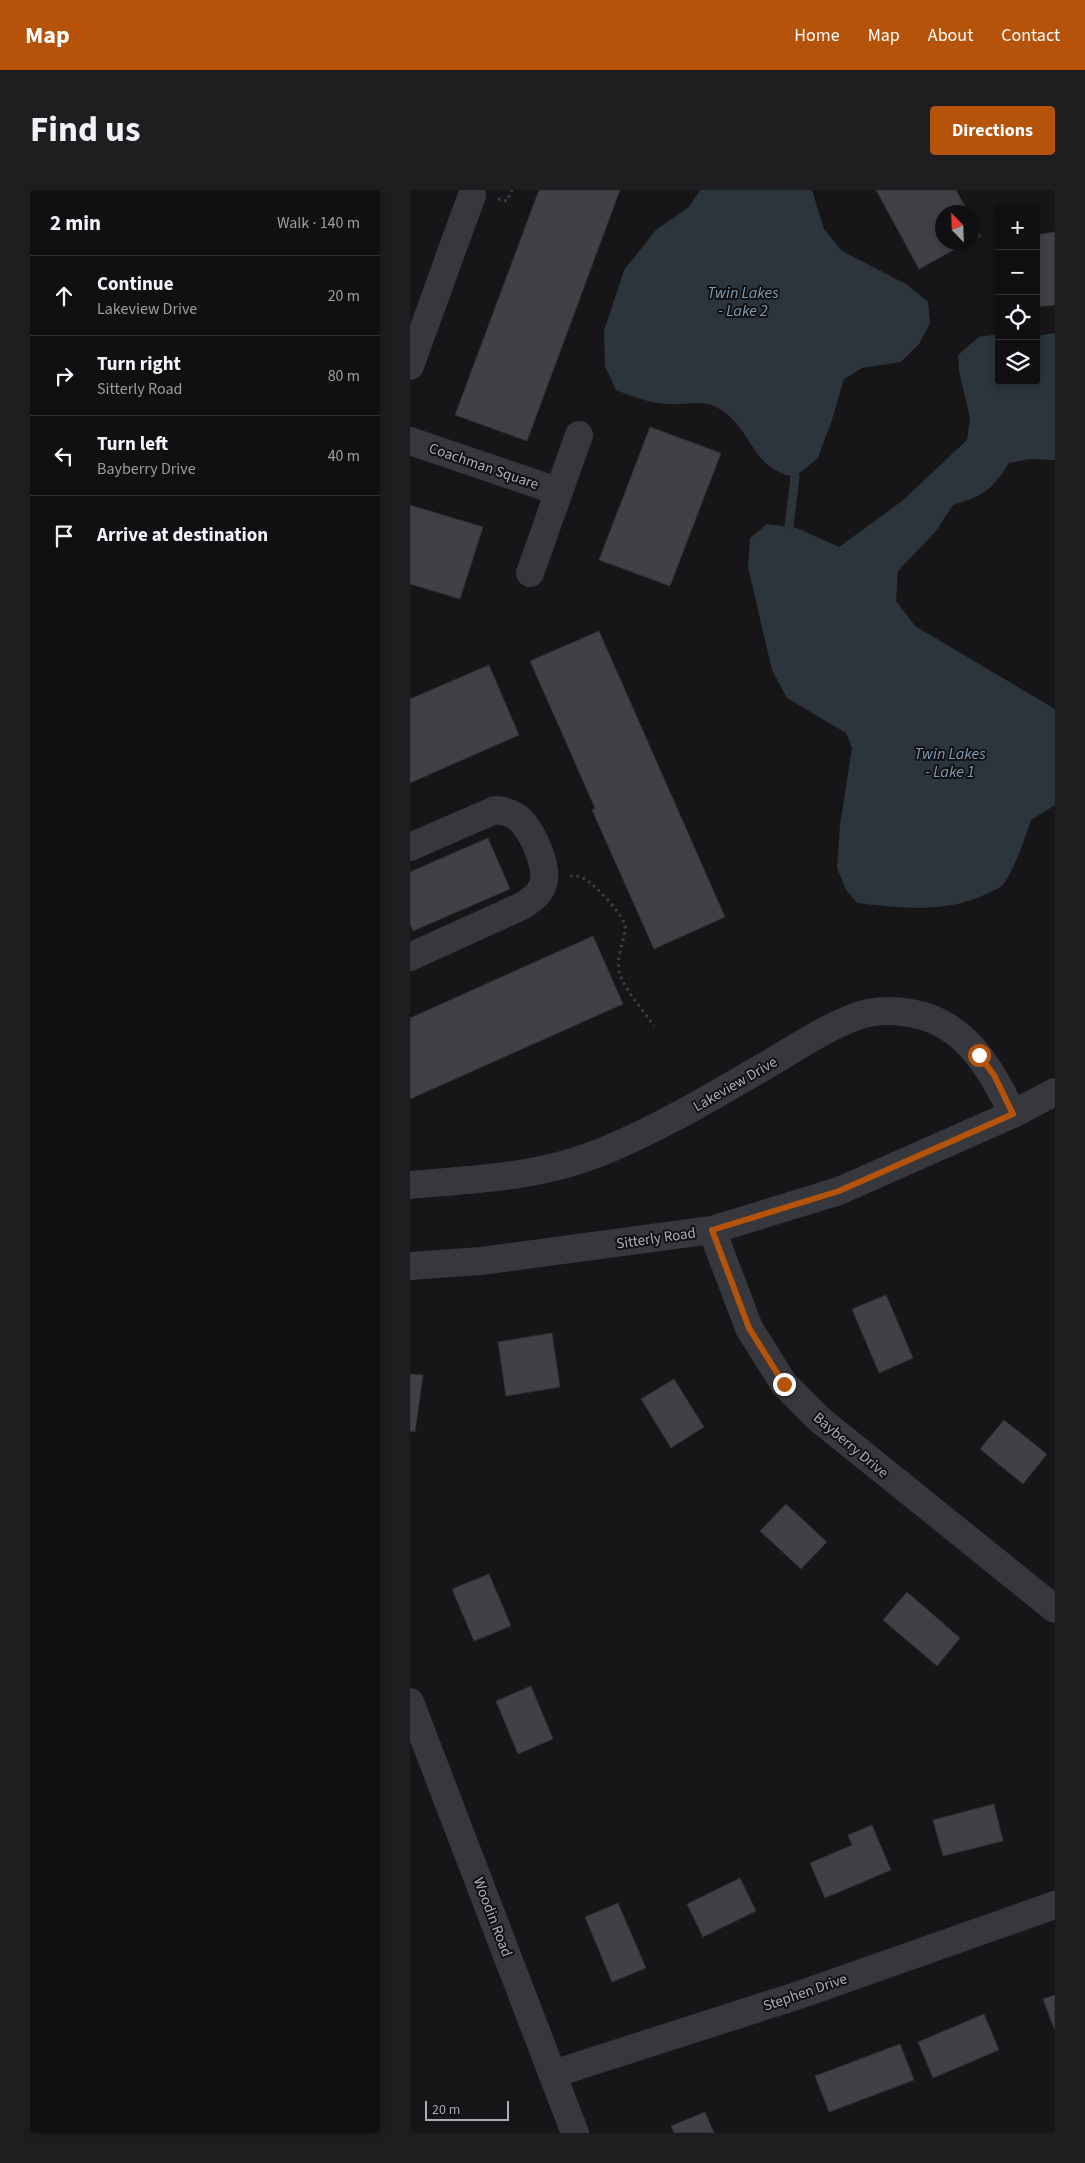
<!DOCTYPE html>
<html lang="en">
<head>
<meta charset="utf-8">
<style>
  :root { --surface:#101012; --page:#1e1e20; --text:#f1f3f6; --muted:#9c9d9f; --line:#303032; --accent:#b45309 }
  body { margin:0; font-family:"Source Sans 3",sans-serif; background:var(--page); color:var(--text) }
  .controls { position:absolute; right:15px; top:15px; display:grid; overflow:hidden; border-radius:5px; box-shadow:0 2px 8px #0003 }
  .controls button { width:45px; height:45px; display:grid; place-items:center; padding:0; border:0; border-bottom:1px solid var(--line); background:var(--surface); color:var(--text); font:25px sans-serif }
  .compass { position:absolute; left:525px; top:15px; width:45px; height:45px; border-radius:50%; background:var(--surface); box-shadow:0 2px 8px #0003; rotate:337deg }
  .scale { position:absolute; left:15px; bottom:12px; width:84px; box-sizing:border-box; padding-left:5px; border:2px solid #a8adb8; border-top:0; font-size:14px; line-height:18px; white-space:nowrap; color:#a8adb8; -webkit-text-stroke:4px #111113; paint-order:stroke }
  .stop { position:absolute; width:15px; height:15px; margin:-11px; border:4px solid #b45309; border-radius:50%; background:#fff }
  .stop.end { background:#b45309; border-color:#fff; box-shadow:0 1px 5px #0008 }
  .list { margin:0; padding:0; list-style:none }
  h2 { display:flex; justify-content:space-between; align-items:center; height:65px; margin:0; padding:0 20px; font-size:21px }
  h2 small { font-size:16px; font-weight:400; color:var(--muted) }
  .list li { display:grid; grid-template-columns:32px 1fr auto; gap:15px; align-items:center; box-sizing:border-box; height:80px; padding:0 20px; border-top:1px solid var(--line) }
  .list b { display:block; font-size:19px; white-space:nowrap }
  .list p { margin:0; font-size:16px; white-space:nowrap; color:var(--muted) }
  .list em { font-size:16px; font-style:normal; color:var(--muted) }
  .icon { flex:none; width:28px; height:28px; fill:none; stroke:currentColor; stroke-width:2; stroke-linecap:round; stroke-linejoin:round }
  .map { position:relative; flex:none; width:645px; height:1943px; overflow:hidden; border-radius:5px }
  header { display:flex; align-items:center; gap:30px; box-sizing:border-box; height:70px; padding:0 25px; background:var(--accent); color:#fff }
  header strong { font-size:24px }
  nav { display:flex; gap:28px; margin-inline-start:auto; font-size:18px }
  .intro { display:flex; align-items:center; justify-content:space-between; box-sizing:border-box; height:120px; padding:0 30px }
  h1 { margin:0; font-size:35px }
  .button { padding:12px 22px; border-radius:5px; background:var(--accent); color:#fff; font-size:18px; font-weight:700 }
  main { display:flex; gap:30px; padding:0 30px }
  aside { flex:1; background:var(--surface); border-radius:5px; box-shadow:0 2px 8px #0003 }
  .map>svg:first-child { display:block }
  .water { fill:#2c353c }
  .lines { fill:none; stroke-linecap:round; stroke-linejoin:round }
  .stream { stroke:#2c353c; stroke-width:9 }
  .building { fill:#404145; stroke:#303034 }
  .path { stroke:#3d3f44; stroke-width:3; stroke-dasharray:2.5 4; stroke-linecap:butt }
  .minor { stroke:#37383d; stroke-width:28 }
  .route { stroke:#b45309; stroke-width:6 }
  .labels { text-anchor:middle; stroke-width:4; stroke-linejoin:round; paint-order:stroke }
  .street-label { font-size:15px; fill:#a8adb8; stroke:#111113 }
  .water-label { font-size:16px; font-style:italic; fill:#7f9bb3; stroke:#111113 }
</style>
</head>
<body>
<header>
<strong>Map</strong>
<nav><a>Home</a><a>Map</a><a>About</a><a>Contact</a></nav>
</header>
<div class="intro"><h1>Find us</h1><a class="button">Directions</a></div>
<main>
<aside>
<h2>2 min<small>Walk · 140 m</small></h2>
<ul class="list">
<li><svg class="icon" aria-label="ahead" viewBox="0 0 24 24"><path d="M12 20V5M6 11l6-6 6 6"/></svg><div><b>Continue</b><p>Lakeview Drive</p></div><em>20 m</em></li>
<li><svg class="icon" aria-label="right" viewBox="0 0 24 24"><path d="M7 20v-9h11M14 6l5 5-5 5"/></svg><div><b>Turn right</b><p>Sitterly Road</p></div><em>80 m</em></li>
<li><svg class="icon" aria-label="left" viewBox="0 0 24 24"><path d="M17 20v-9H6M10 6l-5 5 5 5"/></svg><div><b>Turn left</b><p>Bayberry Drive</p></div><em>40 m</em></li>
<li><svg class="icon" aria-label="arrive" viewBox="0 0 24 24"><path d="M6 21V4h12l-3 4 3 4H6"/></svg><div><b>Arrive at destination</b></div></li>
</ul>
</aside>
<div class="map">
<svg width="645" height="1943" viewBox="0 0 645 1943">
  <rect width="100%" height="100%" fill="#161618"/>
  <path class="water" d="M290,0H402L414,39L432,61L496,94L518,112L520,133L509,154L491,172L452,178L434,189L422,230L408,268L385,287C342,279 344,244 314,222C294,207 280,216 258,214C240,213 223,207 206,200L195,176L194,141L214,80L246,40L279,17Z
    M645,143V270L620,269L599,273C582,300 573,306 543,315L526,341L488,381L486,411L505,436L645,519V615L621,630C617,644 601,687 592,696C588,699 582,701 578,703C537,724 491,718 447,713L436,700L427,678L430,635L442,558L436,543L377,508L362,480L338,377L340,348L357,334L387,338L429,357L492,311L557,250L560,228L549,181L548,165L569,147L589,144V191H626V146Z"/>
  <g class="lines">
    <path class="stream" d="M379,336L385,287"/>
  </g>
  <path class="building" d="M129,0H210L117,251L45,225Z
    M466,0H546L558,22H532V52H558L509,79Z
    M562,30L571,46L562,50Z
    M645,42V115L626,117V45Z
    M240,237L311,263L260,396L189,370Z
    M0,315L73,337L50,409L0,394Z
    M189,441L315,727L244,759L182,620L185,618L120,471Z
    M79,475L109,545L0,593V509Z
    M78,648L100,699L3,741L0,734V682Z
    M183,746L213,814L0,909V828Z
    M476,1105L503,1168L469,1183L442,1119Z
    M142,1143L150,1197L96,1206L88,1152Z
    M0,1184L13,1185L5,1242L0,1241Z
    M264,1189L294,1237L261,1258L231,1209Z
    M594,1230L637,1264L613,1294L570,1259Z
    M376,1314L417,1352L391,1379L350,1341Z
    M79,1384L101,1436L64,1451L42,1399Z
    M497,1402L550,1448L527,1476L473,1430Z
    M121,1496L143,1549L108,1564L86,1511Z
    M584,1614L593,1651L533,1666L523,1630Z
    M462,1635L481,1680L415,1708L400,1673L442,1655L438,1645Z
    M330,1688L346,1721L293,1747L277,1714Z
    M208,1713L236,1778L202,1792L175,1727Z
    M645,1805V1841L633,1809Z
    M574,1824L589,1860L523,1888L508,1852Z
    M490,1854L504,1890L419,1922L405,1886Z
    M295,1922L304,1943H264L261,1936Z"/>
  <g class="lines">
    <path class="path" d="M88,9L97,11L102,0
      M160,686C166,685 173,687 178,691C188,698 212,724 215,735C217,745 204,769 210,785C217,803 233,820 244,836"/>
    <path class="minor" d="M0,176L62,5
      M0,251L147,301
      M120,383L169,245
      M0,657L85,620C93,621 100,622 107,627C121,638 139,676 133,694C131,703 120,711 112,716L0,767
      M0,995C66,989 125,988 189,963C247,940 301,907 355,876C384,859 413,839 445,827C460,821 477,820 493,822C553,828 579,876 603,924
      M302,1040L339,1138L374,1194L409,1229L645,1419
      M0,1076L71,1071L302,1040L429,1001L603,924L645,902
      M0,1512L165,1943
      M143,1884L389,1805L645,1715"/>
  </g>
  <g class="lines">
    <path class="route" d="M374,1194L339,1138L302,1040L429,1001L603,924L584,885L569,865"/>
  </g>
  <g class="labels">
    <g class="street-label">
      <text transform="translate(74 276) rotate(19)" y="5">Coachman Square</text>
      <text transform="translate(325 894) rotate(-30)" y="5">Lakeview Drive</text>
      <text transform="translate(246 1048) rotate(-8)" y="5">Sitterly Road</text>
      <text transform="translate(441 1255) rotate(40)" y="5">Bayberry Drive</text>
      <text transform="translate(83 1727) rotate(69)" y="5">Woodin Road</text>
      <text transform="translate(395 1802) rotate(-19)" y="5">Stephen Drive</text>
    </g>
    <g class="water-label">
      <text x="333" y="108">Twin Lakes<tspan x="333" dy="18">- Lake 2</tspan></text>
      <text x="540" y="569">Twin Lakes<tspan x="540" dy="18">- Lake 1</tspan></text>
    </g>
  </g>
</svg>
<div class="controls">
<button>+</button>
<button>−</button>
<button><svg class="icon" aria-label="locate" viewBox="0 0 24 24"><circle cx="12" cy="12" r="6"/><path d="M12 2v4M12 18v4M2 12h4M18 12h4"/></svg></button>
<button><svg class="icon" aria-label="layers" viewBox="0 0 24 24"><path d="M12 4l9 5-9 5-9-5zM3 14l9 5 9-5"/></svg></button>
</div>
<svg class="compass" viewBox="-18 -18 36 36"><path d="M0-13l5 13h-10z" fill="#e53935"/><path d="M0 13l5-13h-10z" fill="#9c9d9f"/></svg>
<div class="scale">20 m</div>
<div class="stop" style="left:569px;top:865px"></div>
<div class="stop end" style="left:374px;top:1194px"></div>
</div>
</main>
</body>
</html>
